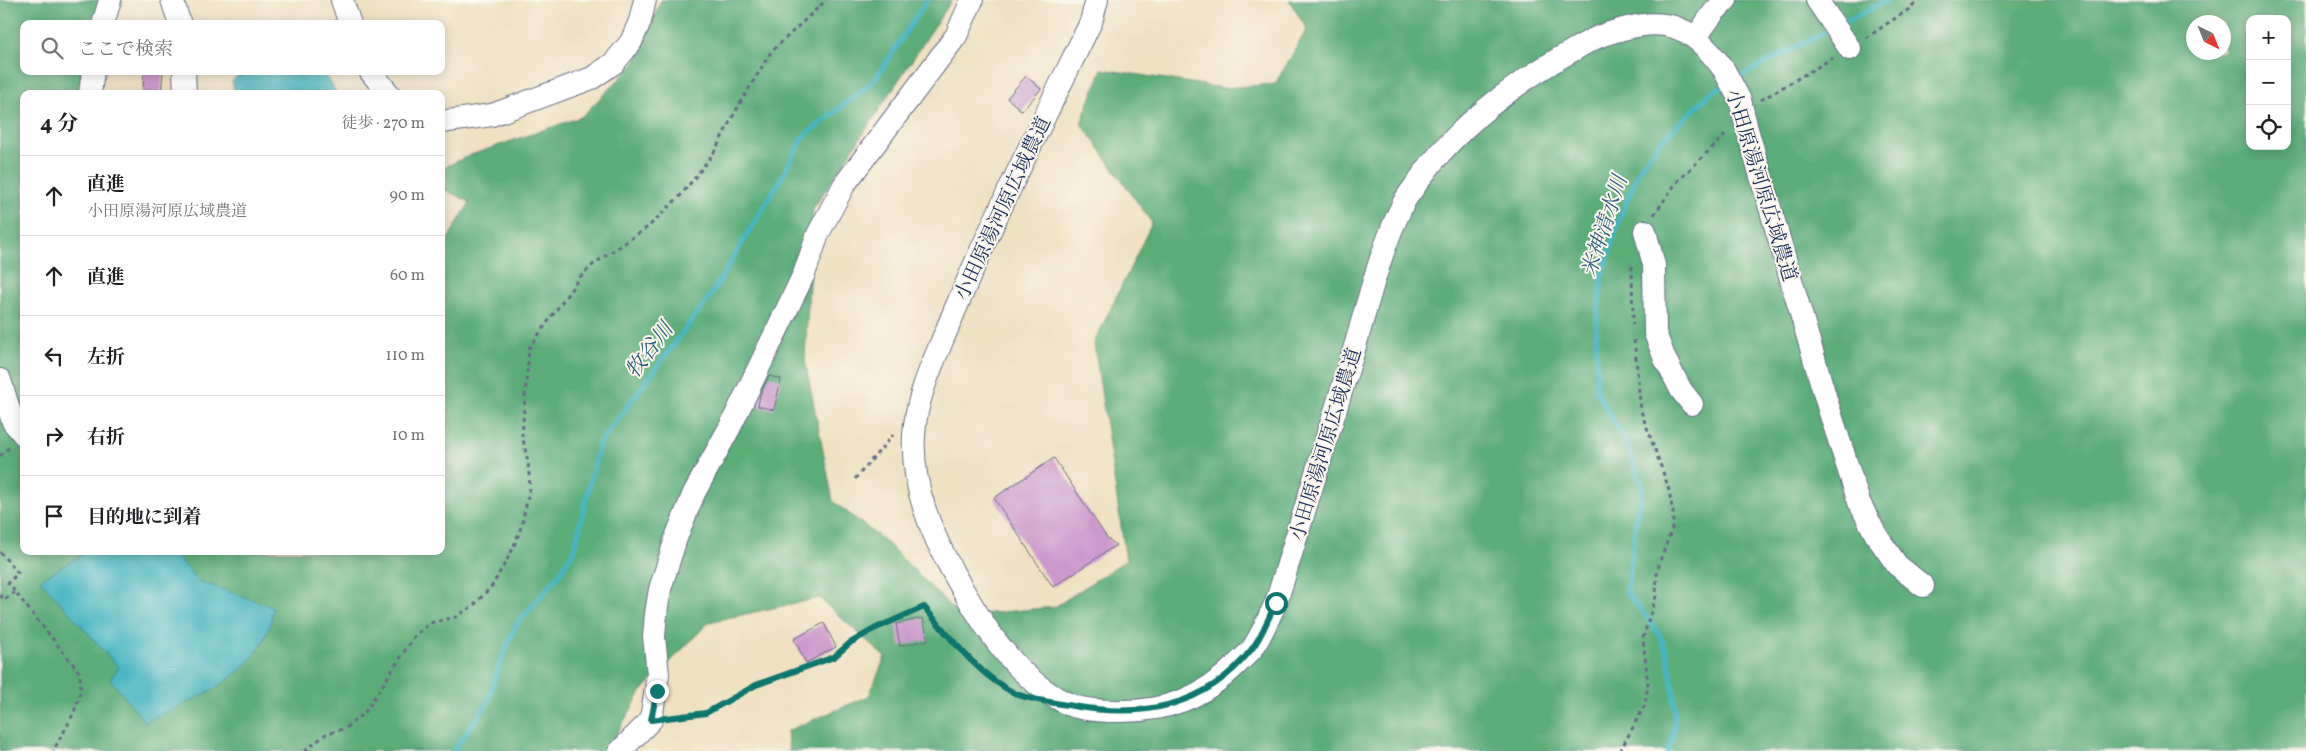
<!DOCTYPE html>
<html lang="ja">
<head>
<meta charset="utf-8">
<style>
  :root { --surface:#fff; --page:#f2f2f2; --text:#202124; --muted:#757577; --line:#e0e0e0 }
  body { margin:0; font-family:Vollkorn,"Noto Serif JP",serif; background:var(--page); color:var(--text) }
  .controls { position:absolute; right:15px; top:15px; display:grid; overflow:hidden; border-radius:10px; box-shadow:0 2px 12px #0003 }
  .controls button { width:45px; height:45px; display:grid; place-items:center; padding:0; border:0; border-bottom:1px solid var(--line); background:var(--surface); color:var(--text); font:25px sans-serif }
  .compass { position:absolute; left:2186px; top:15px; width:45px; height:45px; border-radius:50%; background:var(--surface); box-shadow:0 2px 12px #0003; rotate:137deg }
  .stop { position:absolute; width:15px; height:15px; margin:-11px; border:4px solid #0f766e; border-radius:50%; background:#fff }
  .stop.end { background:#0f766e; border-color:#fff; box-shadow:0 1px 5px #0008 }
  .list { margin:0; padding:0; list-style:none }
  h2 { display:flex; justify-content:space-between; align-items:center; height:65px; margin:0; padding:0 20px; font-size:21px }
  h2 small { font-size:16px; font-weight:400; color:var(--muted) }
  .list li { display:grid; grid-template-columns:32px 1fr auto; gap:15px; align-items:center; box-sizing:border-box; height:80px; padding:0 20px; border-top:1px solid var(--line) }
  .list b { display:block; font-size:19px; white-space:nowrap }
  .list p { margin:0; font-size:16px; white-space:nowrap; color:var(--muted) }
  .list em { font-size:16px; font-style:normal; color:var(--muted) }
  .icon { flex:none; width:28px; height:28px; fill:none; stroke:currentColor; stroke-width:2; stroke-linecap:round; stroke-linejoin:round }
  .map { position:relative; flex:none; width:2306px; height:751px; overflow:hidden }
  .search { position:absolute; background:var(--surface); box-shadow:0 2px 12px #0003; left:20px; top:20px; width:425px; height:55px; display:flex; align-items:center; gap:12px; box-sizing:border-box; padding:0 18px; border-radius:10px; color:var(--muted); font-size:19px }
  .panel { position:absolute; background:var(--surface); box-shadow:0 2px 12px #0003; left:20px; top:90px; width:425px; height:465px; border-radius:10px }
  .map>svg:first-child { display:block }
  .forest { fill:#5cac78; stroke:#3c6e6b; fill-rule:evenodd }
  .water { fill:#46b5c0; stroke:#30728f }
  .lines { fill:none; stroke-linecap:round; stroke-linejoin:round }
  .stream { stroke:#46b5c0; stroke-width:5.5 }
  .building { fill:#cb9acd }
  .minor-casing { stroke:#656d81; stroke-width:24 }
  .path { stroke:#656d81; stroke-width:3; stroke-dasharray:4 4; stroke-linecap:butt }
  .minor { stroke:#fff; stroke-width:22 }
  .minor-bridge-casing { stroke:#656d81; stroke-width:24; stroke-linecap:butt }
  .minor-bridge { stroke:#fff; stroke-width:22 }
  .route { stroke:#0f766e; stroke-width:6 }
  .labels { text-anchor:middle; stroke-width:4; stroke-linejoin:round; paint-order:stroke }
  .street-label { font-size:20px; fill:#1b2f5e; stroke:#fbf7ec }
  .water-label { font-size:21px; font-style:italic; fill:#2a5e80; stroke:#fbf7ec }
</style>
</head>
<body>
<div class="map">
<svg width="2306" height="751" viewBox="0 0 2306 751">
  <rect width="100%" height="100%" fill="#fbf7ec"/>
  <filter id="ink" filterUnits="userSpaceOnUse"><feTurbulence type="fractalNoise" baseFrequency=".02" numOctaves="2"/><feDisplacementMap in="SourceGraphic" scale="10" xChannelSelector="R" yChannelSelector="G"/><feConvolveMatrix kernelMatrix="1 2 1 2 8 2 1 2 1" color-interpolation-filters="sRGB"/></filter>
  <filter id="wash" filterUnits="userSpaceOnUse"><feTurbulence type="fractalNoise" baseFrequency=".0096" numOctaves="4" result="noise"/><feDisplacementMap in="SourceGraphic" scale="20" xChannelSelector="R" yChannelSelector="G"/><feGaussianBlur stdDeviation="1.12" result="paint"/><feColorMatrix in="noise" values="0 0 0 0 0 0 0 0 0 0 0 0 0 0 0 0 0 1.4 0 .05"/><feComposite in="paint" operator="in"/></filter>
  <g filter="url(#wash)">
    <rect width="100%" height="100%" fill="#efe1c2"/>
    <path class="forest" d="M0,0H106L98,24H24V71H83L76,94H24V551H441V250L470,202L441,188V169L468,156L581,117L635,63L661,0H952L813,209L805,360L833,501L887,543L960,616L1055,607L1126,560L1094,343L1152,223L1081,123L1102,69L1223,88L1275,84L1307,29L1289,0H2306V751H789L787,731L869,696L885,657L819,598L709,622L641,692L607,751H0ZM2250,19H2287V146H2250ZM2194,22H2224V52H2194Z"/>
    <path class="water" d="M256,71H316L328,78L337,94H235L232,81L237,76Z
      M89,551H171L199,581L273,607C272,615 271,625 267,633C248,682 189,701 145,722L110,679L119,668L40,580Z"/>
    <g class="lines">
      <path class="stream" d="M1839,25L1888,0
        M1735,79L1831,29
        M453,751L487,704L500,663L516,625L558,576L574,551L599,444L711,295L783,175L803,137L874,81L927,0
        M1667,751C1682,731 1672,656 1660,636C1651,621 1638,607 1627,593L1636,520L1643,489L1626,443L1597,392L1596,328L1602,276L1619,220L1640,168L1657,145L1712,92L1727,84"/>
    </g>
    <g id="blocks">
      <path class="building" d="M144,71H163L161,94H143Z
        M1026,76L1041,89L1022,111L1007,98Z
        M769,376L781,379L774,410L758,406L760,395Z
        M1054,458L1107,538L1116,545L1053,587L994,498Z
        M923,618L928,640L900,646L896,624Z
        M824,623L836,647L806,663L794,639Z"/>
    </g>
  </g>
  <g filter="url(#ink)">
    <use href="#blocks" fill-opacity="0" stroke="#656d81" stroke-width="1"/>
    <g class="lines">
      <defs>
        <path id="minor" d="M172,0L180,24
          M342,0L350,24
          M1097,0L1091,22C1043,120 994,217 952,317C937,355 916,394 914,435C911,486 931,533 955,576C982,624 1015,678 1066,703C1080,710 1101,711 1117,711C1166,712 1203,698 1238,663C1242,659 1248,654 1252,649C1262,635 1268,618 1276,603C1302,520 1327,436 1353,353C1368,303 1380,250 1403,204C1407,195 1414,188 1419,180C1456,128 1508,88 1563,56C1576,49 1589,40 1603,35C1660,16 1688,19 1724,70
          M1817,0L1850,49
          M103,24L110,0
          M1696,37L1714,12L1726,0
          M184,71L185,94
          M370,71L389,94
          M90,94L93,71
          M441,122L492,115L592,78L614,63L631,42L640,21L645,0
          M1747,129L1828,406L1859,502L1876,535L1897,565L1923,586
          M1645,231L1654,265L1655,333L1665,359L1681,390L1692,404
          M0,380L13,422L24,435
          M620,751L651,720L658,674L654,637L656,613L660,589L677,535L694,493L731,425L804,274L818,234L844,185L956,36L972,0"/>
      </defs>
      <use href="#minor" class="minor-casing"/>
      <path class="path" d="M1866,38L1909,9L1918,0
        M1761,100L1833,58
        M1654,215L1676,183L1728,132
        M1632,266L1633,325
        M0,456L10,447
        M855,479L893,435
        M0,552L18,573L8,583L79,672C86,700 66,727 53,751
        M0,595L4,600L15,592
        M672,718L706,713L756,685L834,657L850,643L874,629L924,607C953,641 974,666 1012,692
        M305,751L326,734L346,728L365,712L414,637L430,623L456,617L474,605L492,586L513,549L521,527L530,488L528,462L522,435L529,348L580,277L595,263L648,227L682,194L713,154L739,105L771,52L826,0
        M1620,751L1645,705L1648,684L1643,638L1656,596L1657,574L1660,561L1673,526V512L1668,486L1641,411L1634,338"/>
      <use href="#minor" class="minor"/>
      <defs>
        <path id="minor-bridge" d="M1724,70L1740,100L1747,129"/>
      </defs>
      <use href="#minor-bridge" class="minor-bridge-casing"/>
      <use href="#minor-bridge" class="minor-bridge"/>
    </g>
  </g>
  <g class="lines" filter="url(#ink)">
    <path class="route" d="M657,691L651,720L706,713L756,685L834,657L850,643L874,629L924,607C951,638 977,674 1014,693C1028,700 1057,703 1073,706C1142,718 1205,708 1251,650C1262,637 1268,618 1276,603"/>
  </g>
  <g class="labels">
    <g class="street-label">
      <text transform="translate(1762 185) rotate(73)" y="7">小田原湯河原広域農道</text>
      <text transform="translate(1002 208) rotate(-65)" y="7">小田原湯河原広域農道</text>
      <text transform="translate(1325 444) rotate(-73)" y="7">小田原湯河原広域農道</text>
    </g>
    <g class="water-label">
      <text transform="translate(1604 226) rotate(-72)" y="7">米神清水川</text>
      <text transform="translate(649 350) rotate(-53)" y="7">牧谷川</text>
    </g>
  </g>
</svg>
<div class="controls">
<button>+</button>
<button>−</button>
<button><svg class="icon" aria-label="locate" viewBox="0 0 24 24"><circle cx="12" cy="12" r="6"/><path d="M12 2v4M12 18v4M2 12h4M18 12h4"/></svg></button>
</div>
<svg class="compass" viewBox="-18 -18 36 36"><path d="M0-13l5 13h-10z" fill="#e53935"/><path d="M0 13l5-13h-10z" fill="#757577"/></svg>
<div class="stop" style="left:1276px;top:603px"></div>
<div class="stop end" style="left:657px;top:691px"></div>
<div class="search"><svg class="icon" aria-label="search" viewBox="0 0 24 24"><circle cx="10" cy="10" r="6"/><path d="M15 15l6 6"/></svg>ここで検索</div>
<section class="panel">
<h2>4 分<small>徒歩 · 270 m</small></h2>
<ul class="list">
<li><svg class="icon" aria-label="ahead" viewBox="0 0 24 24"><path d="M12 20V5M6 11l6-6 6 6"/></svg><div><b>直進</b><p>小田原湯河原広域農道</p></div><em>90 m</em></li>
<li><svg class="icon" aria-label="ahead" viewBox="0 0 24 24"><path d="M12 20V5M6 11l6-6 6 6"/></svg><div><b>直進</b></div><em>60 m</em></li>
<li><svg class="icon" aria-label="left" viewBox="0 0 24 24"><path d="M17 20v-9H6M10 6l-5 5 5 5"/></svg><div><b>左折</b></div><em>110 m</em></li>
<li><svg class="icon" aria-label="right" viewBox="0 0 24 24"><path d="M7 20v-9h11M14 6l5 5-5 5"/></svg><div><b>右折</b></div><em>10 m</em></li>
<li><svg class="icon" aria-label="arrive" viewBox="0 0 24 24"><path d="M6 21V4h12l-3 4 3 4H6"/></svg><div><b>目的地に到着</b></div></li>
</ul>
</section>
</div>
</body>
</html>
